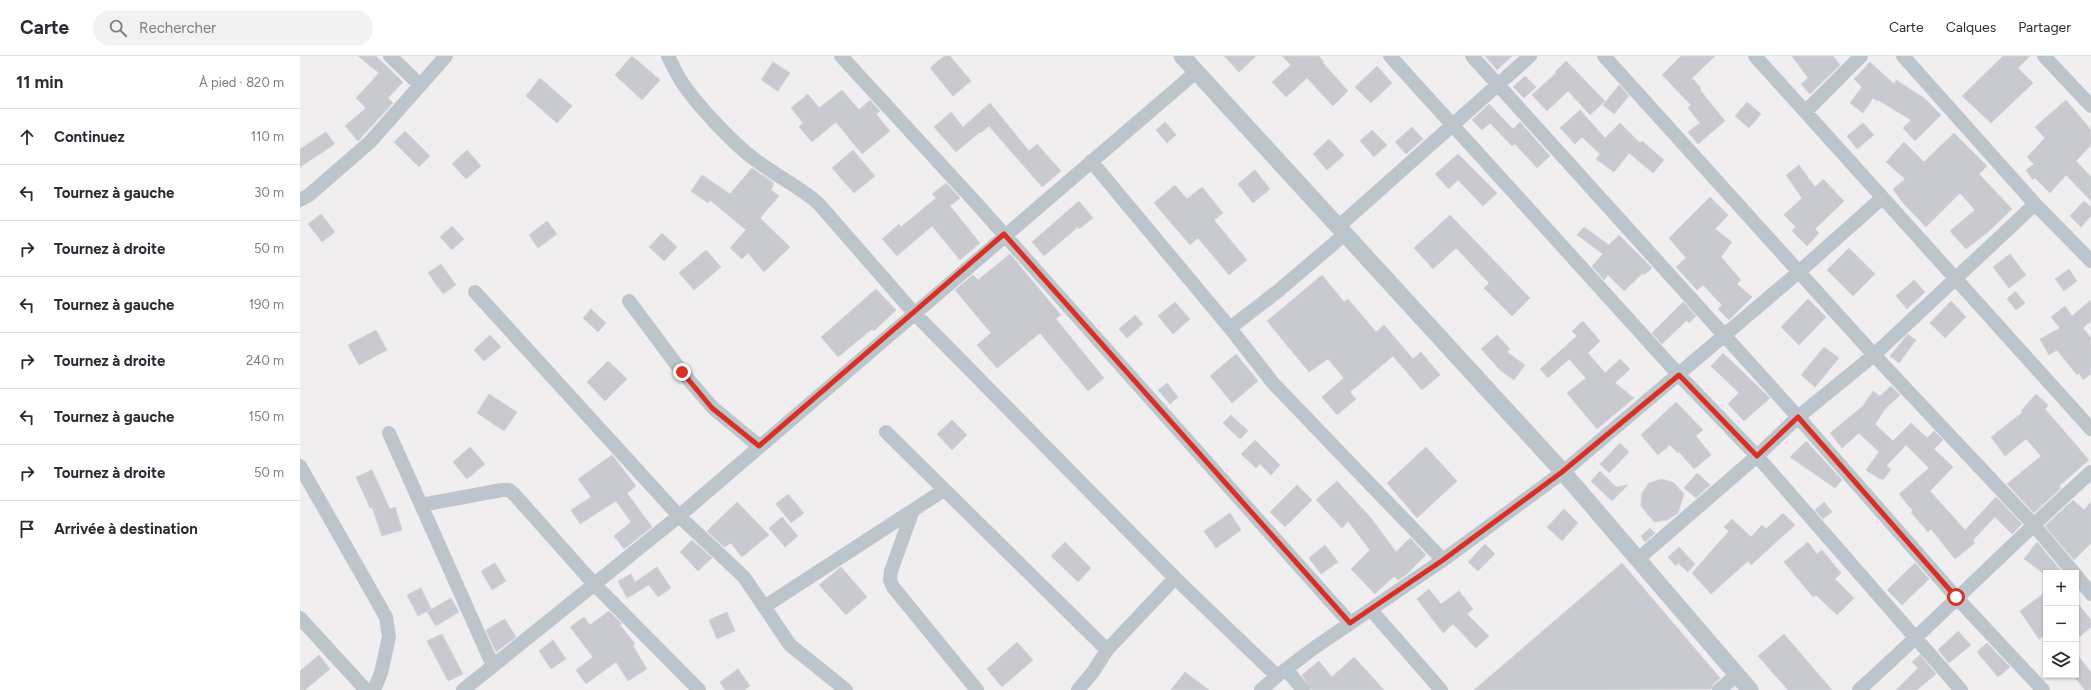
<!DOCTYPE html>
<html lang="fr">
<head>
<meta charset="utf-8">
<style>
  :root { --surface:#fff; --page:#f2f2f3; --text:#2b2b33; --muted:#7c7c81; --line:#e1e1e2 }
  body { margin:0; font-family:Figtree,sans-serif; background:var(--page); color:var(--text) }
  .controls { position:absolute; right:12px; bottom:12px; display:grid; overflow:hidden; border-radius:0px; box-shadow:0 1px 3px #0004 }
  .controls button { width:36px; height:36px; display:grid; place-items:center; padding:0; border:0; border-bottom:1px solid var(--line); background:var(--surface); color:var(--text); font:20px sans-serif }
  .stop { position:absolute; width:12px; height:12px; margin:-9px; border:3px solid #d93025; border-radius:50%; background:#fff }
  .stop.end { background:#d93025; border-color:#fff; box-shadow:0 1px 4px #0008 }
  .list { margin:0; padding:0; list-style:none }
  h2 { display:flex; justify-content:space-between; align-items:center; height:52px; margin:0; padding:0 16px; font-size:17px }
  h2 small { font-size:13px; font-weight:400; color:var(--muted) }
  .list li { display:grid; grid-template-columns:26px 1fr auto; gap:12px; align-items:center; box-sizing:border-box; height:56px; padding:0 16px; border-top:1px solid var(--line) }
  .list b { display:block; font-size:15px; white-space:nowrap }
  .list em { font-size:13px; font-style:normal; color:var(--muted) }
  .icon { flex:none; width:22px; height:22px; fill:none; stroke:currentColor; stroke-width:2; stroke-linecap:round; stroke-linejoin:round }
  .map { position:relative; flex:none; width:1791px; height:634px; overflow:hidden }
  header { display:flex; align-items:center; gap:24px; box-sizing:border-box; height:56px; padding:0 20px; background:var(--surface); border-bottom:1px solid var(--line) }
  header strong { font-size:19px }
  nav { display:flex; gap:22px; margin-inline-start:auto; font-size:14px }
  .search { width:280px; height:36px; background:var(--page); display:flex; align-items:center; gap:10px; box-sizing:border-box; padding:0 14px; border-radius:22px; color:var(--muted); font-size:15px }
  main { display:flex }
  aside { flex:1; background:var(--surface) }
  .map>svg:first-child { display:block }
  .building { fill:#c8cad0; stroke:#d2d4d9 }
  .lines { fill:none; stroke-linecap:round; stroke-linejoin:round }
  .minor { stroke:#bdc5cc; stroke-width:14 }
  .tertiary { stroke:#bdc5cc; stroke-width:17 }
  .route { stroke:#d93025; stroke-width:5 }
</style>
</head>
<body>
<header>
<strong>Carte</strong>
<div class="search"><svg class="icon" aria-label="search" viewBox="0 0 24 24"><circle cx="10" cy="10" r="6"/><path d="M15 15l6 6"/></svg>Rechercher</div>
<nav><a>Carte</a><a>Calques</a><a>Partager</a></nav>
</header>
<main>
<aside>
<h2>11 min<small>À pied · 820 m</small></h2>
<ul class="list">
<li><svg class="icon" aria-label="ahead" viewBox="0 0 24 24"><path d="M12 20V5M6 11l6-6 6 6"/></svg><div><b>Continuez</b></div><em>110 m</em></li>
<li><svg class="icon" aria-label="left" viewBox="0 0 24 24"><path d="M17 20v-9H6M10 6l-5 5 5 5"/></svg><div><b>Tournez à gauche</b></div><em>30 m</em></li>
<li><svg class="icon" aria-label="right" viewBox="0 0 24 24"><path d="M7 20v-9h11M14 6l5 5-5 5"/></svg><div><b>Tournez à droite</b></div><em>50 m</em></li>
<li><svg class="icon" aria-label="left" viewBox="0 0 24 24"><path d="M17 20v-9H6M10 6l-5 5 5 5"/></svg><div><b>Tournez à gauche</b></div><em>190 m</em></li>
<li><svg class="icon" aria-label="right" viewBox="0 0 24 24"><path d="M7 20v-9h11M14 6l5 5-5 5"/></svg><div><b>Tournez à droite</b></div><em>240 m</em></li>
<li><svg class="icon" aria-label="left" viewBox="0 0 24 24"><path d="M17 20v-9H6M10 6l-5 5 5 5"/></svg><div><b>Tournez à gauche</b></div><em>150 m</em></li>
<li><svg class="icon" aria-label="right" viewBox="0 0 24 24"><path d="M7 20v-9h11M14 6l5 5-5 5"/></svg><div><b>Tournez à droite</b></div><em>50 m</em></li>
<li><svg class="icon" aria-label="arrive" viewBox="0 0 24 24"><path d="M6 21V4h12l-3 4 3 4H6"/></svg><div><b>Arrivée à destination</b></div></li>
</ul>
</aside>
<div class="map">
<svg width="1791" height="634" viewBox="0 0 1791 634">
  <rect width="100%" height="100%" fill="#f0eeee"/>
  <path class="building" d="M58,0H76L103,26L88,42L93,47L58,85L45,70L66,52L56,42L79,17Z
    M332,0L360,24L342,44L315,19Z
    M644,0H650L671,25L653,40L630,12Z
    M924,0H956L939,16Z
    M982,0H1019L1024,6L1023,7L1048,35L1033,50L1007,22L986,41L972,26L991,9Z
    M1185,0H1212L1197,14Z
    M1381,0H1415L1392,22L1401,32L1400,34L1425,65L1398,88L1388,76L1400,67L1388,52L1391,49L1362,19Z
    M1492,0H1533L1540,9L1510,38L1501,28L1508,22Z
    M1703,0H1730L1718,12L1733,27L1691,67L1662,40Z
    M1266,5L1305,45L1290,59L1268,35L1247,55L1232,39L1256,17L1255,16Z
    M473,6L490,17L478,35L461,24Z
    M1570,6L1594,28L1596,24L1624,42L1641,59L1615,85L1603,72L1611,64L1578,44L1577,45L1573,42L1563,57L1550,47L1562,31L1554,23Z
    M1077,10L1092,27L1071,47L1055,31Z
    M1225,20L1236,31L1224,42L1213,31Z
    M240,22L272,50L257,67L226,40Z
    M1319,29L1329,40L1314,58L1303,49Z
    M542,34L559,54L570,44L580,55L576,58L590,75L562,98L536,66L512,86L499,71L503,67L491,52L508,38L519,52Z
    M1766,44L1791,74V89L1776,105L1791,121V145L1766,119L1750,137L1735,122L1733,124L1726,114L1734,108L1727,101L1745,82L1735,71Z
    M1447,46L1461,58L1449,72L1435,60Z
    M690,47L729,95L737,88L761,115L742,131L689,70L681,77L680,76L656,96L634,71L651,56L663,71Z
    M1189,48L1213,73L1220,66L1250,100L1237,112L1215,88L1212,90L1190,67L1182,74L1172,64Z
    M1280,54L1305,82L1320,67L1340,87L1342,85L1364,104L1353,117L1329,97L1314,116L1296,103L1300,98L1282,81L1275,88L1260,72Z
    M865,66L876,79L867,87L856,74Z
    M1563,67L1574,79L1557,93L1547,80Z
    M1112,71L1123,83L1106,98L1095,86Z
    M1072,74L1087,89L1074,101L1060,85Z
    M105,75L130,100L119,111L94,86Z
    M26,76L35,88L0,111V93Z
    M1654,77L1687,110L1679,118L1712,153L1688,176L1666,193L1650,175L1675,154L1660,137L1626,171L1603,147L1593,133L1605,123L1586,106L1604,86L1624,106Z
    M1029,83L1044,99L1027,114L1013,98Z
    M167,94L181,110L166,123L152,108Z
    M553,94L575,120L554,137L532,112Z
    M1158,98L1197,137L1183,150L1158,124L1149,133L1135,118Z
    M1499,109L1515,131L1523,123L1544,145L1515,173L1519,177L1507,190L1492,175L1496,171L1484,159L1502,142L1486,119Z
    M452,112L474,127L471,134L479,140L460,162L490,191L464,216L448,197L442,203L430,192L446,174L410,144L408,147L391,135L402,119L430,138Z
    M955,114L970,133L953,147L938,128Z
    M646,127L660,142L650,150L680,187L660,204L632,170L597,200L582,183L599,168L601,171L636,142L632,138Z
    M875,129L887,143L902,131L923,157L914,164L947,204L929,219L898,182L890,189L854,147Z
    M1410,141L1428,159L1415,173L1432,186L1421,201L1441,224L1437,228L1452,241L1429,264L1418,253L1422,249L1403,229L1397,234L1376,211L1386,202L1369,182Z
    M779,145L793,162L779,173L778,171L744,200L732,186Z
    M1784,145L1791,151V160L1781,171L1770,160Z
    M21,158L35,176L22,186L8,168Z
    M1150,159L1230,242L1212,260L1184,232L1189,227L1156,192L1133,213L1114,192Z
    M247,165L257,178L238,192L229,179Z
    M152,170L164,183L152,194L140,181Z
    M1284,171L1309,189L1319,179L1352,212L1344,219L1343,217L1324,235L1308,219L1304,224L1292,210L1303,198L1277,179Z
    M362,177L377,191L364,205L349,191Z
    M1549,192L1575,218L1553,240L1527,214Z
    M406,194L421,211L394,234L379,217Z
    M710,198L761,259L756,263L804,322L788,335L740,277L697,312L677,289L691,277L655,234L673,219L678,224Z
    M1710,198L1726,219L1709,232L1693,211Z
    M141,208L156,229L143,238L128,217Z
    M1769,213L1777,225L1764,235L1755,223Z
    M1022,219L1044,246L1048,243L1076,276L1084,269L1113,303L1121,296L1140,319L1122,334L1093,300L1050,336L1056,343L1037,359L1022,341L1044,322L1028,303L1009,316L967,265Z
    M1614,224L1625,236L1607,253L1596,240Z
    M576,233L596,254L574,275L572,273L538,301L521,281Z
    M1715,235L1725,247L1716,254L1707,243Z
    M1508,243L1526,261L1499,289L1481,271Z
    M1791,244V265L1783,272L1791,282V318L1783,324L1779,317L1777,319L1757,294L1749,299L1740,283L1760,272L1751,261L1765,250L1772,260Z
    M1651,245L1666,261L1645,282L1630,267Z
    M875,246L890,263L873,278L858,260Z
    M1383,246L1396,260L1389,267L1387,264L1362,288L1352,277Z
    M291,253L306,267L298,276L283,262Z
    M835,259L843,268L827,282L819,273Z
    M1283,265L1300,285L1288,297L1305,317L1320,303L1330,313L1315,327L1334,342L1297,373L1267,337L1286,322L1269,303L1248,322L1240,313L1277,280L1272,275Z
    M76,274L87,294L59,309L48,289Z
    M1608,278L1616,284L1599,307L1590,300Z
    M190,279L201,291L184,305L174,294Z
    M1197,279L1210,293L1207,296L1225,309L1214,324L1201,315L1181,293Z
    M1524,291L1539,302L1515,331L1501,319Z
    M1423,297L1470,342L1444,365L1428,348L1439,337L1411,310Z
    M936,298L958,325L932,347L910,320Z
    M308,305L327,323L305,345L287,326Z
    M867,327L878,341L870,348L858,334Z
    M1591,330L1600,339L1586,352L1575,368L1593,385L1611,367L1627,382L1634,375L1643,384L1634,393L1653,411L1630,435L1665,474L1696,441L1722,468L1712,478L1695,461L1673,484L1675,487L1655,503L1631,473L1628,476L1611,456L1613,455L1599,438L1629,412L1606,389L1586,410L1591,413L1584,423H1580L1566,414L1579,396L1559,377L1542,392L1530,377L1563,350L1573,335L1580,340Z
    M189,338L217,356L204,375L177,357Z
    M1736,338L1748,349L1745,353L1789,404L1759,430L1761,432L1734,457L1707,428L1741,400L1726,383L1705,400L1691,381L1723,356L1721,355Z
    M1376,346L1403,374L1396,380L1411,399L1394,413L1379,396L1378,397L1370,389L1358,399L1341,379Z
    M931,359L948,375L940,383L923,367Z
    M652,364L667,379L652,394L637,378Z
    M955,384L980,409L971,419L960,408L956,412L941,398Z
    M1506,385L1542,424L1535,432L1490,401Z
    M1320,387L1329,396L1309,417L1300,408Z
    M170,391L185,408L167,423L153,406Z
    M1126,391L1157,425L1117,462L1087,427Z
    M312,399L336,430L327,437L352,471L324,493L314,480L331,466L316,445L280,468L271,454L291,441L278,423Z
    M72,414L90,453L95,451L102,474L82,480L72,451L70,452L56,421Z
    M1300,415L1316,431L1328,429L1312,445L1291,425Z
    M1397,417L1410,429L1396,442L1384,432Z
    M1362,423L1374,427L1384,438L1378,457L1367,464L1354,466L1341,450L1342,437L1349,427Z
    M1037,425L1071,462L1096,496L1110,482L1126,499L1106,519L1098,524L1094,520L1075,538L1051,513L1070,494L1048,465L1042,472L1016,444Z
    M997,429L1012,444L985,471L970,456Z
    M488,438L504,457L491,467L476,448Z
    M1773,444L1784,454L1791,446V487L1774,504L1745,470Z
    M437,446L469,479L442,501L431,487L424,491L407,475Z
    M1524,446L1532,456L1523,463L1515,454Z
    M1264,453L1278,467L1262,485L1247,471Z
    M930,457L941,474L916,492L904,475Z
    M1483,457L1495,469L1451,509L1448,505L1411,538L1392,517L1429,475L1424,471L1432,463L1451,481L1462,469L1466,473Z
    M482,461L498,480L485,491L469,472Z
    M1350,472L1355,477L1345,486L1341,480Z
    M392,484L412,502L398,515L380,496Z
    M765,486L791,512L778,526L751,500Z
    M1508,486L1517,498L1522,494L1541,517L1535,523L1554,542L1537,559L1516,539L1513,541L1484,506Z
    M1737,486L1762,516V517H1743L1724,503Z
    M1185,488L1195,498L1178,515L1168,506Z
    M1025,489L1038,506L1021,518L1009,502Z
    M1379,491L1395,508L1388,516L1378,507L1376,510L1368,501Z
    M195,507L206,525L192,534L181,515Z
    M1322,507L1420,622L1413,628L1411,633L1174,634Z
    M1615,507L1629,523L1602,549L1587,534Z
    M357,511L371,532L358,541L349,529L327,542L318,525L331,518L335,526Z
    M541,511L567,541L546,559L519,529Z
    M121,532L131,553L118,560L107,539Z
    M1129,533L1141,548L1159,535L1173,553L1167,558L1189,580L1176,592L1153,568L1143,577L1117,543Z
    M1746,536V578L1739,583L1720,555Z
    M151,542L159,556L136,570L127,556Z
    M1776,545L1791,564V571L1776,584Z
    M309,555L322,568L320,569L335,588L333,590L347,613L328,625L316,606L286,628L276,614L293,601L270,571L284,561L290,569Z
    M427,556L435,575L417,583L409,564Z
    M205,563L216,581L196,596L186,574Z
    M1658,575L1671,589L1649,607L1638,594Z
    M142,578L163,618L148,625L127,585Z
    M1484,578L1532,634H1488L1458,600Z
    M253,584L266,603L251,613L239,595Z
    M717,586L733,604L702,631L687,613Z
    M1687,587L1710,611L1698,621L1677,596Z
    M1776,597L1791,616V634H1785L1776,623Z
    M19,599L30,613L5,634H0V615Z
    M1620,599L1636,618L1617,634H1596L1618,612L1612,606Z
    M1054,601L1084,634H1011L1002,619L1019,605L1032,621Z
    M438,613L450,630L444,634H425L420,626Z
    M885,616L909,634H871Z"/>
  <g class="lines">
    <path class="minor" d="M90,0L120,29
      M368,0C372,8 376,17 381,25C396,48 434,89 457,105C477,120 499,131 518,147L614,257L875,522L977,620
      M541,0L677,148L1050,567
      M1090,0L1379,319L1457,400L1661,634
      M1172,0L1498,361L1656,541L1743,634
      M1304,0L1574,299L1733,468L1774,517
      M1455,0L1791,373
      M1603,0L1735,148L1791,205
      M1744,0L1791,50
      M1506,55L1561,0
      M791,105L930,272L973,327L1143,504
      M0,144L9,139L70,86L146,0
      M1038,171L1230,0
      M175,236L379,460L444,521L490,589L546,634
      M329,245L382,316L413,352L459,390
      M930,272L978,235L1045,178
      M586,376L807,594
      M89,377L193,610
      M0,410L86,561L89,581L81,617L74,634
      M121,449L202,434H209L214,438L294,528L399,634
      M613,454L591,515L590,524L593,531L677,634
      M1338,503L1457,400L1498,361L1574,299L1735,148
      M1776,519L1791,538
      M464,551L644,434
      M1071,554L1141,634
      M0,562L66,634
      M986,613L1003,634
      M163,634L379,460L896,16
      M778,634L793,616L807,594L875,522
      M961,634L977,620L1014,592L1143,504L1263,416L1500,215L1582,142
      M1419,634L1437,619
      M1559,634C1638,563 1712,487 1791,416"/>
    <path class="tertiary" d="M882,0L1263,416L1450,634"/>
  </g>
  <g class="lines">
    <path class="route" d="M382,316L412,352L459,390L704,178L1050,567L1143,504L1262,416L1379,319L1457,400L1498,361L1656,541"/>
  </g>
</svg>
<div class="controls">
<button>+</button>
<button>−</button>
<button><svg class="icon" aria-label="layers" viewBox="0 0 24 24"><path d="M12 4l9 5-9 5-9-5zM3 14l9 5 9-5"/></svg></button>
</div>
<div class="stop" style="left:1656px;top:541px"></div>
<div class="stop end" style="left:382px;top:316px"></div>
</div>
</main>
</body>
</html>
